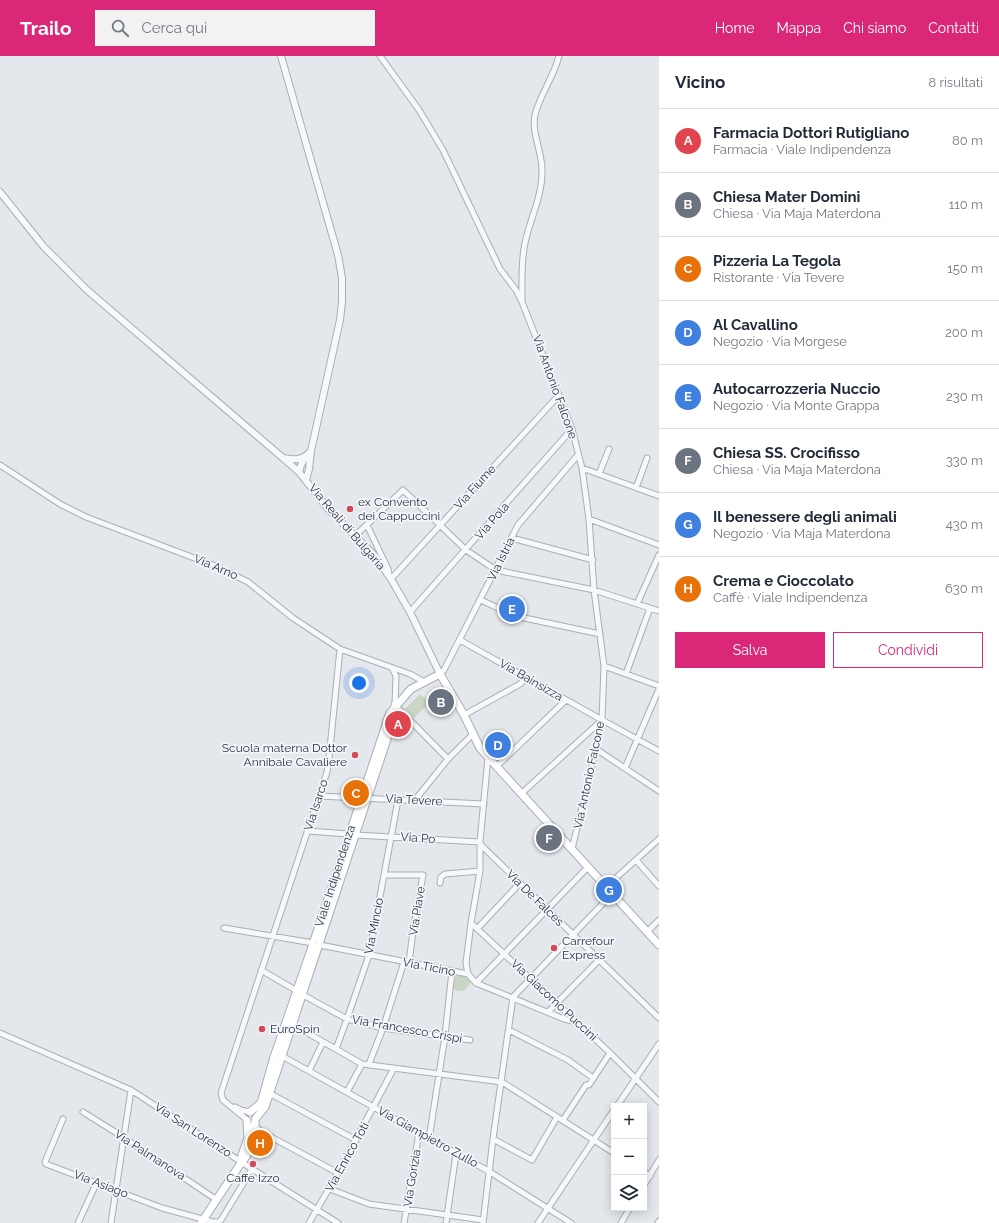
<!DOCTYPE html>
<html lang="it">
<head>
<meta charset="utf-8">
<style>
  :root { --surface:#fff; --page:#f2f2f3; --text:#1f2937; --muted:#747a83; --line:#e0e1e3; --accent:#db2777 }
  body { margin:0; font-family:Raleway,sans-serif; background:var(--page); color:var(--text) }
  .controls { position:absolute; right:12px; bottom:12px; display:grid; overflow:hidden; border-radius:0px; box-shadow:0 2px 10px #0003 }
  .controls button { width:36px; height:36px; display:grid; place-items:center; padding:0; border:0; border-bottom:1px solid var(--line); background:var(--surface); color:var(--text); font:20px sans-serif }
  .you { position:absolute; left:359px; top:627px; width:14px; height:14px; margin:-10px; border:3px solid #fff; border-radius:50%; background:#1a73e8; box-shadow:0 0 0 6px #1a73e833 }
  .badge { display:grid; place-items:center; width:26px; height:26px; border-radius:50%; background:var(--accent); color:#fff; font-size:13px; font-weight:700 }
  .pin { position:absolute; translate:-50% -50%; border:2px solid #fff; box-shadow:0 1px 4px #0006 }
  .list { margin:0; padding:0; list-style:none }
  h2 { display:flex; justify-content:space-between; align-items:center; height:52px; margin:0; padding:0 16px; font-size:17px }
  h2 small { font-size:13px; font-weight:400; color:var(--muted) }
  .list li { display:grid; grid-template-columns:26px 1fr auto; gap:12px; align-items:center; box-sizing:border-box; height:64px; padding:0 16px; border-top:1px solid var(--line) }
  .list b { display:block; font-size:15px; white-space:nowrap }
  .list p { margin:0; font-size:13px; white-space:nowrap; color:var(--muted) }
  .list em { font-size:13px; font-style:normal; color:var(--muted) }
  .actions { display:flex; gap:8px; padding:12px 16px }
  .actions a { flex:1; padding:9px 0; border:1px solid var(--accent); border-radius:0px; text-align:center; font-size:14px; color:var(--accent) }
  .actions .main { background:var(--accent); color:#fff }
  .icon { flex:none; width:22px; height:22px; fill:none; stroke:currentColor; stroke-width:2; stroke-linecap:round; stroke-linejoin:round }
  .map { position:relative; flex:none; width:659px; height:1167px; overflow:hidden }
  header { display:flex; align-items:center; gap:24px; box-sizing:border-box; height:56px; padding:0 20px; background:var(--accent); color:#fff }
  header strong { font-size:19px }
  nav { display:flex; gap:22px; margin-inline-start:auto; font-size:14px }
  .search { width:280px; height:36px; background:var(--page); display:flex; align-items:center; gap:10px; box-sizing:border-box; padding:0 14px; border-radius:0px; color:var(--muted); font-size:15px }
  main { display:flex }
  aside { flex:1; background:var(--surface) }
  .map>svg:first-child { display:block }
  .green { fill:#c9d6c5 }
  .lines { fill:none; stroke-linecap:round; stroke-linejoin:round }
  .minor-casing { stroke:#a9aeb7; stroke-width:7 }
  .tertiary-casing { stroke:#a9aeb7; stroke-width:8 }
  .secondary-casing { stroke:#a9aeb7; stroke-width:9 }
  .minor { stroke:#f7f8fa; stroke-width:5 }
  .tertiary { stroke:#f7f8fa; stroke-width:6 }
  .secondary { stroke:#fff; stroke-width:7 }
  .poi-dot { fill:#d1495b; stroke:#f4f6f9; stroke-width:1.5 }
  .labels { text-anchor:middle; stroke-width:3.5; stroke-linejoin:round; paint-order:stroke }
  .street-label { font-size:12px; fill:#2b3445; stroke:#f4f6f9 }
  .poi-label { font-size:12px; fill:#2b3445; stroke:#f4f6f9; text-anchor:start }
</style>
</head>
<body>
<header>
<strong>Trailo</strong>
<div class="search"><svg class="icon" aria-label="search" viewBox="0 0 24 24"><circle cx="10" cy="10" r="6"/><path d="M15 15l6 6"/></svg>Cerca qui</div>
<nav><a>Home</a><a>Mappa</a><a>Chi siamo</a><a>Contatti</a></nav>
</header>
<main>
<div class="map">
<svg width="659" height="1167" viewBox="0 0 659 1167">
  <rect width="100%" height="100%" fill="#e4e7ec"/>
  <path class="green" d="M420,638L429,647L414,662L405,653Z
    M458,919L465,920L471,926L470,928L463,935L453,934L455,921Z"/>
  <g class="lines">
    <defs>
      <path id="minor" d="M380,0L419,54L443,94L500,213L516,234L522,246L572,373L582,412L589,463L594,534L604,610L602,664L596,693L572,793
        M522,245C522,226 521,205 525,187C530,163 542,141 542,116C543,98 531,76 535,59C540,38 554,21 559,0
        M0,409L60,448L86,461L218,511L248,526L293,562L340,593L410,618L424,626
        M582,412L659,440
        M599,418L609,393
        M636,432L647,402
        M589,463L659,489
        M367,469L388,513L389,519
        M355,480L403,434L440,469L466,494L496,514L594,534L659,555
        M512,482L593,504
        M391,523L559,339
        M481,544L515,560L600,578
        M637,548L659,499
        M410,556L572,373
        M460,584L602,664L659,695
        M604,610L659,630
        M392,612L396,620L395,649L448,703
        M440,618L444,614L518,469L578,399
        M626,618L650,552
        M464,659L520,628L527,622
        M596,693L659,735
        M497,710L566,644
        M625,712L659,633
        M522,737L602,664
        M319,740L484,748
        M415,744L448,703L473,678
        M307,775L349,778
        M355,779L480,786
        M481,789L659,962
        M636,804L659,830
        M384,819H423L413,875L409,907
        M440,827L441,821L445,818L480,815
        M606,831L659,783
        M471,867L610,997L659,1046
        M224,872L313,887
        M477,873L520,827
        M647,876L659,864
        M320,889L468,918L476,927L564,963L577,966
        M261,914L297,935
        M468,918L466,907L471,867L480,815V786L488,701
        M476,927L588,811
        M303,939L347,963L383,972L470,984
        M513,941L612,838
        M548,956L599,904
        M292,968L362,1008L502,1026L614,1097
        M509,974L568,1004L593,1022
        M0,977L131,1034L252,1113L338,1167
        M336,993L347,963L369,899L398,744
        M282,1000L490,1116L571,1167
        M369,1008L383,972L404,906
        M309,1015L323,986
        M347,1036L362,1008
        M269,1037L356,1084
        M617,1050L659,988
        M235,1051L241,1054L249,1056
        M83,1056L123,1081L217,1144
        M63,1063L45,1106L46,1108L162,1152L213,1166H219L221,1164L252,1113
        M246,1063L223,1044L221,1037L327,716L329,702L340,593
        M563,1064L586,1029H589L610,997
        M256,1066V1070L260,1075L338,1117
        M429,1083L445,980L452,915
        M493,1083L532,1104L557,1061
        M644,1116L650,1120
        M644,1129L659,1104
        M330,1133L369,1148L483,1164
        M78,1167L97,1126
        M111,1167L131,1034
        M309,1167L338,1117L394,1012
        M404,1167L419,1077
        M446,1167L456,1098
        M483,1167L493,1083L513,941
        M538,1167L614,1054
        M621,1167L630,1152
        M658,1167L659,1165"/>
      <path id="tertiary" d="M281,0L338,199L342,222V246L340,264L311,395L309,413L306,424
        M0,136L44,191L87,234L283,402L299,416L329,454L375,500L391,523L410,556L440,618
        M283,402C295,404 302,405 311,395
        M299,416L301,409L305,402"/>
      <path id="secondary" d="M314,885L390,657L411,633L440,618L464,659L480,692L488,701L659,889
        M320,885L395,659V649
        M250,1056L261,1047L274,1001L313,888
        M256,1062L265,1051L318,891
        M241,1107L242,1099L248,1082L247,1065
        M201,1167L241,1107C253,1095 252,1080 255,1065"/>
    </defs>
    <use href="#minor" class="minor-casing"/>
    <use href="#tertiary" class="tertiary-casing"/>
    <use href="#secondary" class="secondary-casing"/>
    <use href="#minor" class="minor"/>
    <use href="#tertiary" class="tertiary"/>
    <use href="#secondary" class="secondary"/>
  </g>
  <g class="poi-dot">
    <circle cx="350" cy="453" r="4"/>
    <circle cx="355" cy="699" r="4"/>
    <circle cx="554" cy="892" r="4"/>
    <circle cx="262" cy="973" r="4"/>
    <circle cx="253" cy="1108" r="4"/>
  </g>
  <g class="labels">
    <g class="street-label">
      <text transform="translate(555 331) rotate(70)" y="4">Via Antonio Falcone</text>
      <text transform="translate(475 431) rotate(-48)" y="4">Via Fiume</text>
      <text transform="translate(492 465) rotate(-49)" y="4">Via Pola</text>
      <text transform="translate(347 471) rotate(49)" y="4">Via Reali di Bulgaria</text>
      <text transform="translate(501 503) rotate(-64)" y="4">Via Istria</text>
      <text transform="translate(216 511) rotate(23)" y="4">Via Arno</text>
      <text transform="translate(531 624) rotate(30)" y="4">Via Bainsizza</text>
      <text transform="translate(589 719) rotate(-78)" y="4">Via Antonio Falcone</text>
      <text transform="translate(414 744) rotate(3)" y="4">Via Tevere</text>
      <text transform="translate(316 749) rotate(-72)" y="4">Via Isarco</text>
      <text transform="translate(418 782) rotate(4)" y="4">Via Po</text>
      <text transform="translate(335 820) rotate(-72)" y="4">Viale Indipendenza</text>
      <text transform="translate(535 842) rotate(44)" y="4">Via De Falces</text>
      <text transform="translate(417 855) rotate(-81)" y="4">Via Piave</text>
      <text transform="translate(374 870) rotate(-79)" y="4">Via Mincio</text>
      <text transform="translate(429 911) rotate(11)" y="4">Via Ticino</text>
      <text transform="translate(554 944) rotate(43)" y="4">Via Giacomo Puccini</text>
      <text transform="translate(407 973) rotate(10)" y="4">Via Francesco Crispi</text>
      <text transform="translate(193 1074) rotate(33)" y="4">Via San Lorenzo</text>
      <text transform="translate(428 1081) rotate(29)" y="4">Via Giampietro Zullo</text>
      <text transform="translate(150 1099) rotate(33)" y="4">Via Palmanova</text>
      <text transform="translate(347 1101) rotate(-61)" y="4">Via Enrico Toti</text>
      <text transform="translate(412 1122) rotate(-81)" y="4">Via Gorizia</text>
      <text transform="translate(101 1128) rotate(21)" y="4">Via Asiago</text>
    </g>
    <g class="poi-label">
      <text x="358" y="450">ex Convento<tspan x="358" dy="14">dei Cappuccini</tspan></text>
      <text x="347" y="696" text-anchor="end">Scuola materna Dottor<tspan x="347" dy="14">Annibale Cavaliere</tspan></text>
      <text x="562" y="889">Carrefour<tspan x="562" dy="14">Express</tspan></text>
      <text x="270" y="977">EuroSpin</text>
      <text x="253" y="1126" text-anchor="middle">Caffè Izzo</text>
    </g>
  </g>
</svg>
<div class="controls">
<button>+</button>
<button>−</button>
<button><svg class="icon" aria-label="layers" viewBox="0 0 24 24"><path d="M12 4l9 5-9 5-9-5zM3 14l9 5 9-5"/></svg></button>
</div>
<div class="you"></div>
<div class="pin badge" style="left:398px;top:668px;background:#e0444e">A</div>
<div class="pin badge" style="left:441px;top:646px;background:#6b7280">B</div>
<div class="pin badge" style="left:356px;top:737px;background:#e8710a">C</div>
<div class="pin badge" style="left:498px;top:689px;background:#3f7fe0">D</div>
<div class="pin badge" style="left:512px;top:553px;background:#3f7fe0">E</div>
<div class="pin badge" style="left:549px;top:782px;background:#6b7280">F</div>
<div class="pin badge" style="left:609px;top:834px;background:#3f7fe0">G</div>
<div class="pin badge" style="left:260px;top:1087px;background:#e8710a">H</div>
</div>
<aside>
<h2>Vicino<small>8 risultati</small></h2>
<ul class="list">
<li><span class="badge" style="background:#e0444e">A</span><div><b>Farmacia Dottori Rutigliano</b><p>Farmacia · Viale Indipendenza</p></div><em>80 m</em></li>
<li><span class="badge" style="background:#6b7280">B</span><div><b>Chiesa Mater Domini</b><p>Chiesa · Via Maja Materdona</p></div><em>110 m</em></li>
<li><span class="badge" style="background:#e8710a">C</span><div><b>Pizzeria La Tegola</b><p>Ristorante · Via Tevere</p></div><em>150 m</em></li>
<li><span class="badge" style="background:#3f7fe0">D</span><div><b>Al Cavallino</b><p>Negozio · Via Morgese</p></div><em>200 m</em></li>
<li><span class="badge" style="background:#3f7fe0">E</span><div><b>Autocarrozzeria Nuccio</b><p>Negozio · Via Monte Grappa</p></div><em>230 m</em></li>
<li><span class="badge" style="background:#6b7280">F</span><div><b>Chiesa SS. Crocifisso</b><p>Chiesa · Via Maja Materdona</p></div><em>330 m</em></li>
<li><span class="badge" style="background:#3f7fe0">G</span><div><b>Il benessere degli animali</b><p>Negozio · Via Maja Materdona</p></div><em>430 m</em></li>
<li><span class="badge" style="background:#e8710a">H</span><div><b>Crema e Cioccolato</b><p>Caffè · Viale Indipendenza</p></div><em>630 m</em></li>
</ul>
<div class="actions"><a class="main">Salva</a><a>Condividi</a></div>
</aside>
</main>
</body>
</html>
